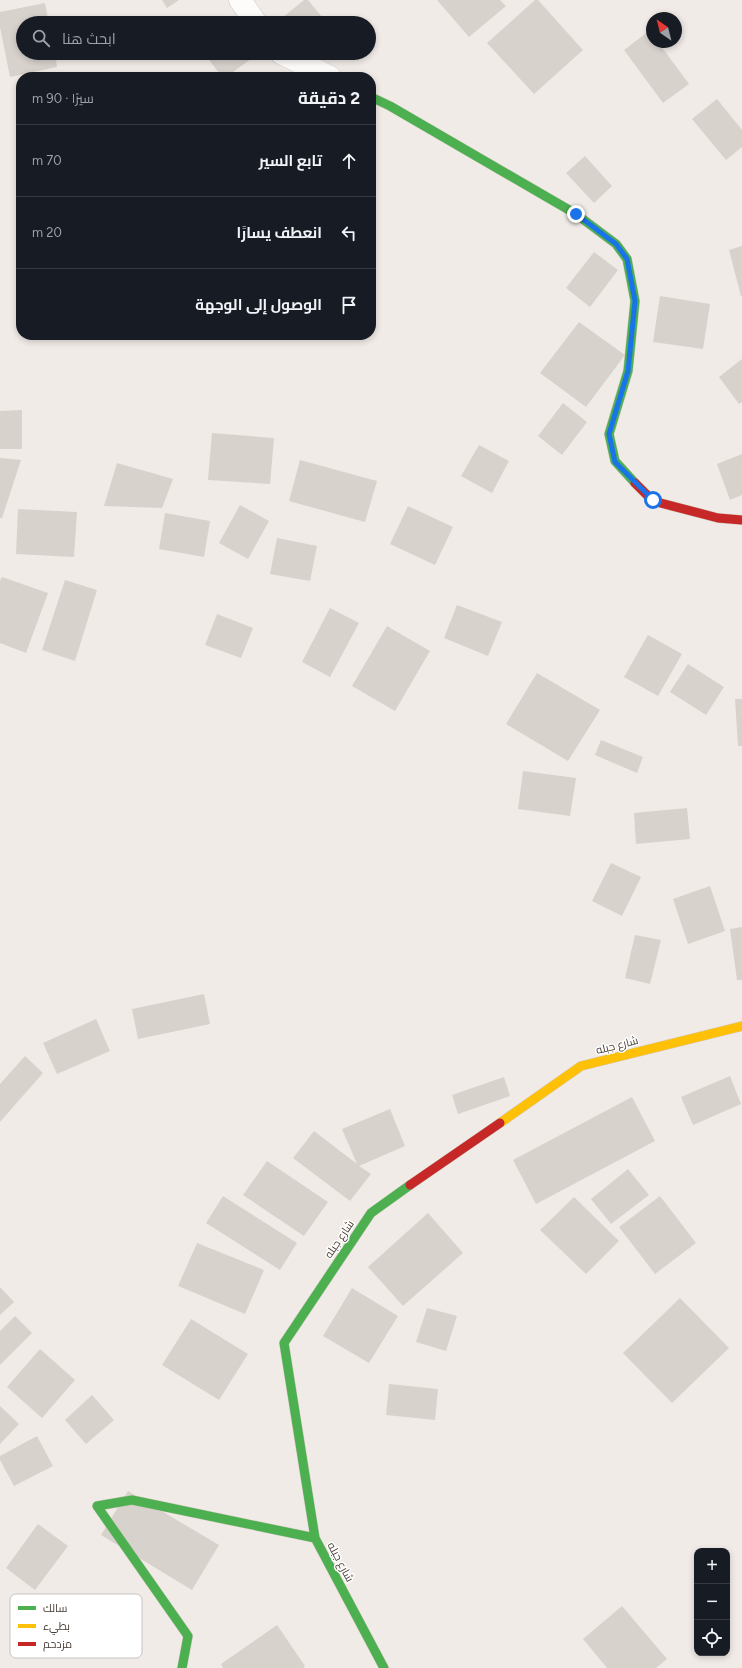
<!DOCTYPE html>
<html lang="ar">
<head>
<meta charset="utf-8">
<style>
  :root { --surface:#171b24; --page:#20242c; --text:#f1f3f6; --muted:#9ea1a6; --line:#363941 }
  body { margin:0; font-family:Figtree,Cairo,sans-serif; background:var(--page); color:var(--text); direction:rtl }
  .controls { position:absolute; right:12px; bottom:12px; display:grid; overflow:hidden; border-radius:8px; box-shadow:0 2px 6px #0003 }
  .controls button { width:36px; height:36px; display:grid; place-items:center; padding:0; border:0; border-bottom:1px solid var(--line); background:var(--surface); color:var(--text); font:20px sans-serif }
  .compass { position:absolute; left:646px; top:12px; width:36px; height:36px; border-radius:50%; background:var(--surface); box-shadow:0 2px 6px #0003; rotate:325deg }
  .stop { position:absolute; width:12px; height:12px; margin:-9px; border:3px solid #1a73e8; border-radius:50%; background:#fff }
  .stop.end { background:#1a73e8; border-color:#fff; box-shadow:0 1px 4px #0008 }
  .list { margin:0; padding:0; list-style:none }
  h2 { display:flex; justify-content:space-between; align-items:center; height:52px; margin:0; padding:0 16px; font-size:17px }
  h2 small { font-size:13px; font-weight:400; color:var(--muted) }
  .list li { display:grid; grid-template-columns:26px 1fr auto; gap:12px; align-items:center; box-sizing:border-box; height:72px; padding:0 16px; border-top:1px solid var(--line) }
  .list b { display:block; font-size:15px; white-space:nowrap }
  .list em { font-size:13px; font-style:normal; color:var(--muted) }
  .icon { flex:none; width:22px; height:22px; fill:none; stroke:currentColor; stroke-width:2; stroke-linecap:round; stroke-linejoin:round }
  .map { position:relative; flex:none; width:742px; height:1668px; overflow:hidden; direction:ltr }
  .search { position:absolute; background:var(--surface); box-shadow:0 2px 6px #0003; left:16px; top:16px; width:360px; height:44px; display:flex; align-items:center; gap:10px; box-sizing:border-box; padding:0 14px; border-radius:22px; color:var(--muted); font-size:15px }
  .panel { position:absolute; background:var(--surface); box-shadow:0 2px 6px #0003; left:16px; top:72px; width:360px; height:268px; border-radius:16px; direction:rtl }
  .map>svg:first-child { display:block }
  .building { fill:#d8d2cd }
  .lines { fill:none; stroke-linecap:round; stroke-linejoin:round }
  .street-casing { stroke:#ccc7c2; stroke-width:23 }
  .fast-casing { stroke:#d1c8be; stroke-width:10 }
  .slow-casing { stroke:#d1c8be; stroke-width:10 }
  .jam-casing { stroke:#d1c8be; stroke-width:10 }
  .street { stroke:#fdfcfb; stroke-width:22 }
  .fast { stroke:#4caf50; stroke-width:9 }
  .slow { stroke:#ffc107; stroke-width:9 }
  .jam { stroke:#c62828; stroke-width:9 }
  .route { stroke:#1a73e8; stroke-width:5 }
  .labels { text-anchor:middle; stroke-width:3; stroke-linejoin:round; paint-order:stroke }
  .street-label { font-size:11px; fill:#453b33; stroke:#fff }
  .key { fill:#fff; stroke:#c7c4c2; stroke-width:1 }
  .key-label { font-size:11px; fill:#453b33 }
</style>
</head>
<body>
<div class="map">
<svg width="742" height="1668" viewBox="0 0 742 1668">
  <rect width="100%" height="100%" fill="#f0ebe6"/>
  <path class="building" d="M162,0H179L167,8Z
    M304,0H308L327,23H276Z
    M437,0H500L506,6L469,37Z
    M535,0H538L583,50L534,94L487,43Z
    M45,3L49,23H23V53H55L57,67L10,77L0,27V12Z
    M649,31L652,34V42H658L689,84L663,103L624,50Z
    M204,53H252L255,56L226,77H222Z
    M717,99L742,130V147L726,160L692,119Z
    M585,156L612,186L594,203L566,173Z
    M742,246V296H741L729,250Z
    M594,252L618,270L590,307L566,288Z
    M660,296L710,304L703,349L653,342Z
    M579,322L625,355L586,407L540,373Z
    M742,359V402L739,404L719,377Z
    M563,403L587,422L562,455L538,436Z
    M22,410V449H0V411Z
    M212,433L274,438L270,484L208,480Z
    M479,445L509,461L492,493L461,476Z
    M742,454V495L730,500L717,464Z
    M0,458L21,460L2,518H0Z
    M300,460L377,481L365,522L289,501Z
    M117,463L173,479L162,508L104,506Z
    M240,505L269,521L248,559L219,543Z
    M408,506L453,527L435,565L390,544Z
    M18,509L77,512L74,557L16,554Z
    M165,513L210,521L204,557L159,549Z
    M277,538L317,546L310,581L270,574Z
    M2,577L48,593L26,653L0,643V581Z
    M65,580L97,590L75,661L42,650Z
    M457,605L502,622L488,656L444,638Z
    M330,608L359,623L330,677L302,662Z
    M217,614L253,628L241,658L205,645Z
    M387,626L430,651L395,711L352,686Z
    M648,635L682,654L658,696L624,677Z
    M688,664L724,687L706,715L670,692Z
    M537,673L600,710L568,761L506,724Z
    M735,699H742V746H738Z
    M601,740L643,757L637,773L595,755Z
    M523,771L576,778L570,816L518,809Z
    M687,808L690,839L636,844L634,813Z
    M611,863L641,877L622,916L592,901Z
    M710,886L725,931L688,944L673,899Z
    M742,927V980H737L730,929Z
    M635,935L661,940L650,984L625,978Z
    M204,994L210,1024L138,1039L132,1009Z
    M96,1019L110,1051L57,1074L43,1043Z
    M25,1056L43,1073L0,1122V1084Z
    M730,1076L741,1104L693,1125L681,1097Z
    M504,1077L510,1096L458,1114L452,1095Z
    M632,1097L655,1141L536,1204L513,1160Z
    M390,1109L405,1146L359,1166L371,1174L350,1201L293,1158L314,1131L357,1164L342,1129Z
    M267,1161L328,1202L304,1236L243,1195Z
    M628,1169L649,1195L611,1224L591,1199Z
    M223,1196L297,1243L280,1270L206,1223Z
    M660,1196L696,1243L655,1274L619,1227Z
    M574,1197L619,1241L586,1274L540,1230Z
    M428,1213L463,1253L403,1306L368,1267Z
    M197,1243L264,1270L245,1314L178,1286Z
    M0,1287L14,1302L0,1315Z
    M352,1288L398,1316L369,1363L323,1336Z
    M680,1298L729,1348L672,1403L623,1353Z
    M427,1308L457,1316L446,1351L416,1342Z
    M15,1316L32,1333L0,1365V1331Z
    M191,1319L248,1354L219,1400L162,1365Z
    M40,1349L75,1380L42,1418L7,1387Z
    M389,1384L438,1389L435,1420L386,1415Z
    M92,1395L114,1420L86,1444L65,1420Z
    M0,1406L19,1424L0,1444Z
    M37,1436L53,1466L14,1486L0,1460V1456Z
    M128,1491L219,1545L192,1590L101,1535Z
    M38,1524L68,1546L35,1590L6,1568Z
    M622,1606L667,1659L656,1668H607L583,1639Z
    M277,1625L305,1666L303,1668H223L221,1664Z"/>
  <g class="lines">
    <defs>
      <path id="street" d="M240,0L256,23
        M281,53L330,77"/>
      <path id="fast" d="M371,97L390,106L576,214L616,244L627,259L635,301L628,371L609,434L615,461L635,483
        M182,1668L188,1636L97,1506L132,1500L315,1538
        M384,1668L315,1538L284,1343L371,1213L410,1185"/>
      <path id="slow" d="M500,1123L581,1066L742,1026"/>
      <path id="jam" d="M635,483L653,501L718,518L742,520
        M410,1185L500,1123"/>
    </defs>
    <use href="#street" class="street-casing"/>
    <use href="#fast" class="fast-casing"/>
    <use href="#slow" class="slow-casing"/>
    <use href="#jam" class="jam-casing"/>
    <use href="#street" class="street"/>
    <use href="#fast" class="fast"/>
    <use href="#slow" class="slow"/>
    <use href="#jam" class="jam"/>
  </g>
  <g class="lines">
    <path class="route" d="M576,214L616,244L627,259L635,301L628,371L609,434L615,462L653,500"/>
  </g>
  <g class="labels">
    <g class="street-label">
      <text transform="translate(617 1045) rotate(-14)" y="4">شارع جبله</text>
      <text transform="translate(339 1239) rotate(-56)" y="4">شارع جبله</text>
      <text transform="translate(341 1562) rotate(62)" y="4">شارع جبله</text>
    </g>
  </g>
  <rect x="10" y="1594" width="132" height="64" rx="6" class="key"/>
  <rect x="18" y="1606" width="18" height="4" fill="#4caf50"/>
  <rect x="18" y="1624" width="18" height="4" fill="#ffc107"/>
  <rect x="18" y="1642" width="18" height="4" fill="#c62828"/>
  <g class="key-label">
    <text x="43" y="1612">سالك</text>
    <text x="43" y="1630">بطيء</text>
    <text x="43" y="1648">مزدحم</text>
  </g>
</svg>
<div class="controls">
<button>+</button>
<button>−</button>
<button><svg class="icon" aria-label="locate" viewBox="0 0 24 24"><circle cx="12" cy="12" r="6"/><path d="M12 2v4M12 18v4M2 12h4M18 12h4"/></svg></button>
</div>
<svg class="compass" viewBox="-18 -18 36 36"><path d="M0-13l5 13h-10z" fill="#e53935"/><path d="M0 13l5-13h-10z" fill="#9ea1a6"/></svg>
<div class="stop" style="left:653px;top:500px"></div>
<div class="stop end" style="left:576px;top:214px"></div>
<div class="search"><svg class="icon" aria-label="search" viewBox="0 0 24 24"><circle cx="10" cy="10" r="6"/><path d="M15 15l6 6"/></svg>ابحث هنا</div>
<section class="panel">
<h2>2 دقيقة<small>سيرًا · 90 m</small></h2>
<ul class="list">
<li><svg class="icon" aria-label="ahead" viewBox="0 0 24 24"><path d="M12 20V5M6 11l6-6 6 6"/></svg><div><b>تابع السير</b></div><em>70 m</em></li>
<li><svg class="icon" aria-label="left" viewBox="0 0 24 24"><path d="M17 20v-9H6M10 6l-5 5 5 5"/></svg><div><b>انعطف يسارًا</b></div><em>20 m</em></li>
<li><svg class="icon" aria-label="arrive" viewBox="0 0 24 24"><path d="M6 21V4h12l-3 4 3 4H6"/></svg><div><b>الوصول إلى الوجهة</b></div></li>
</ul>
</section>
</div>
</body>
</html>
